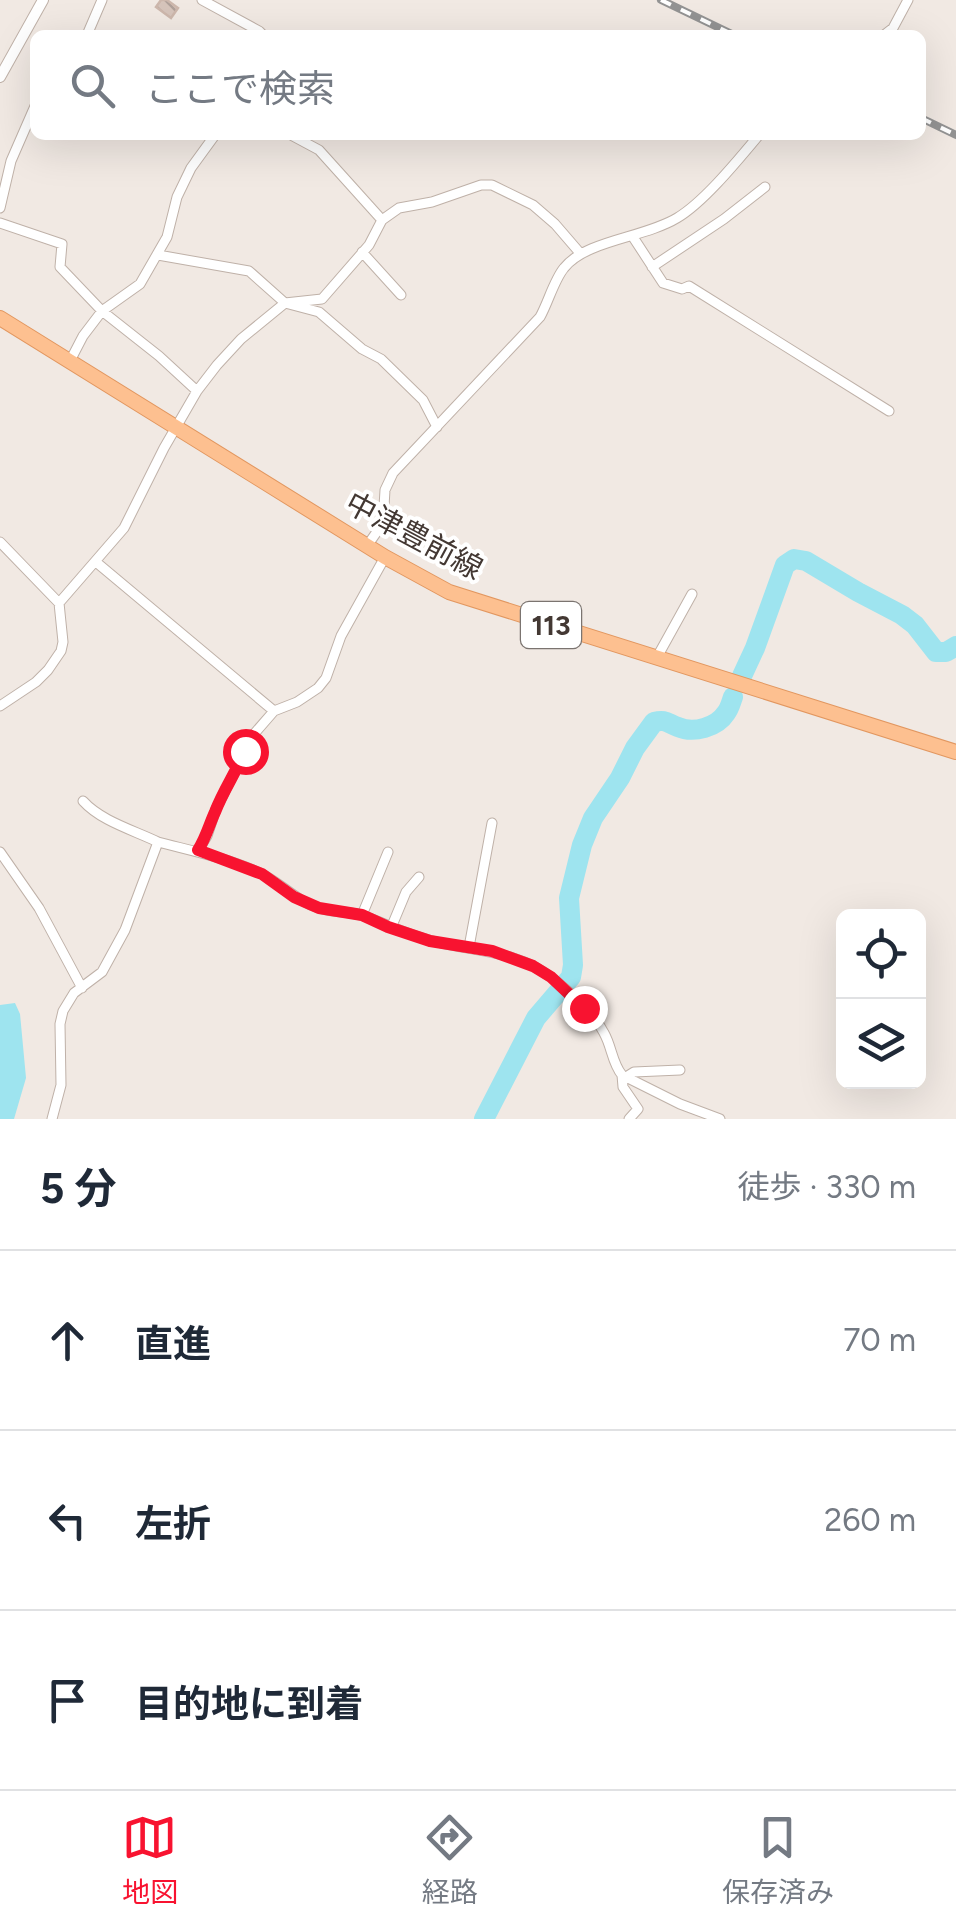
<!DOCTYPE html>
<html lang="ja">
<head>
<meta charset="utf-8">
<style>
  :root { --surface:#fff; --page:#f2f2f3; --text:#1f2937; --muted:#747a83; --line:#e0e1e3; --accent:#f81330 }
  body { margin:0; font-family:Figtree,"Noto Sans JP",sans-serif; background:var(--page); color:var(--text) }
  .controls { position:absolute; right:30px; bottom:30px; display:grid; overflow:hidden; border-radius:15px; box-shadow:0 10px 40px #0002 }
  .controls button { width:90px; height:90px; display:grid; place-items:center; padding:0; border:0; border-bottom:2px solid var(--line); background:var(--surface); color:var(--text); font:50px sans-serif }
  .stop { position:absolute; width:30px; height:30px; margin:-22px; border:8px solid #f81330; border-radius:50%; background:#fff }
  .stop.end { background:#f81330; border-color:#fff; box-shadow:0 2px 10px #0008 }
  .list { margin:0; padding:0; list-style:none }
  h2 { display:flex; justify-content:space-between; align-items:center; height:130px; margin:0; padding:0 40px; font-size:42px }
  h2 small { font-size:32px; font-weight:400; color:var(--muted) }
  .list li { display:grid; grid-template-columns:65px 1fr auto; gap:30px; align-items:center; box-sizing:border-box; height:180px; padding:0 40px; border-top:2px solid var(--line) }
  .list b { display:block; font-size:38px; white-space:nowrap }
  .list em { font-size:32px; font-style:normal; color:var(--muted) }
  .icon { flex:none; width:55px; height:55px; fill:none; stroke:currentColor; stroke-width:2; stroke-linecap:round; stroke-linejoin:round }
  .map { position:relative; flex:none; width:956px; height:1119px; overflow:hidden }
  .search { position:absolute; background:var(--surface); box-shadow:0 10px 40px #0002; left:30px; right:30px; top:30px; height:110px; display:flex; align-items:center; gap:25px; box-sizing:border-box; padding:0 35px; border-radius:15px; color:var(--muted); font-size:38px }
  .sheet { height:670px; background:var(--surface) }
  nav { display:flex; justify-content:space-around; align-items:center; box-sizing:border-box; height:140px; border-top:2px solid var(--line); background:var(--surface); font-size:28px; color:var(--muted) }
  nav a { display:grid; justify-items:center; gap:5px }
  nav .on { color:var(--accent) }
  .map>svg:first-child { display:block }
  .water { fill:#9ee4ef }
  .lines { fill:none; stroke-linecap:round; stroke-linejoin:round }
  .river { stroke:#9ee4ef; stroke-width:20 }
  .building { fill:url(#building-back-hatch); stroke:#cdb7ac; stroke-width:2.5 }
  .minor-casing { stroke:#bfb1a8; stroke-width:11 }
  .tertiary-casing { stroke:#bfb1a8; stroke-width:12 }
  .primary-casing { stroke:#e29760; stroke-width:16 }
  .minor { stroke:#fff; stroke-width:9 }
  .tertiary { stroke:#fff; stroke-width:10 }
  .primary { stroke:#fdc090; stroke-width:14 }
  .rail-casing { stroke:#939393; stroke-width:8 }
  .rail { stroke:#fff; stroke-width:4; stroke-dasharray:11; stroke-linecap:butt }
  .route { stroke:#f81330; stroke-width:12 }
  .labels { text-anchor:middle; stroke-width:8; stroke-linejoin:round; paint-order:stroke }
  .shield { fill:#fff; stroke:#7b7470; stroke-width:2.5 }
  .shield-label { font-size:28px; font-weight:bold; fill:#433833 }
  .street-label { font-size:30px; fill:#433833; stroke:#fff }
</style>
</head>
<body>
<div class="map">
<svg width="956" height="1119" viewBox="0 0 956 1119">
  <defs>
    <pattern id="building-back-hatch" width="6" height="6" patternUnits="userSpaceOnUse" patternTransform="scale(2.5)"><rect width="6" height="6" fill="#d6c4bb"/><path d="M-1 5l2 2M0 0l6 6M5-1l2 2" fill="none" stroke="#afa099"/></pattern>
  </defs>
  <rect width="100%" height="100%" fill="#f1e9e3"/>
  <path class="water" d="M15,1003L20,1014L26,1078L14,1119H0V1005Z"/>
  <g class="lines">
    <path class="river" d="M742,676L755,648L785,565L794,559L806,561L858,592L902,615L915,625L936,652H946L956,646
      M484,1119L536,1018L571,977L573,965L569,898L582,845L593,818L620,778L635,748L654,722C666,719 667,723 678,727C694,734 717,727 726,713C730,708 731,702 733,697"/>
  </g>
  <path class="building" d="M161,0H167L178,8L171,18L156,7Z"/>
  <g class="lines">
    <defs>
      <path id="minor" d="M202,0L259,31L263,35
        M87,35L102,0
        M884,35L893,28L908,0
        M291,135L319,150L382,220
        M0,208L11,161L35,106
        M0,223L62,244L60,267L102,311L159,356L197,391
        M633,237L663,283L682,289L689,286L889,411
        M362,252L401,295
        M158,255L249,271L285,303L319,312L362,349L381,359L423,400L437,427
        M652,267L724,219L765,187
        M70,361L83,336L102,311L140,284L167,237L177,197L191,168L215,135
        M0,542L59,603L63,642L61,651L48,670L36,682L0,706
        M367,546L383,523L385,490L393,473L540,317C548,303 554,280 564,268C586,240 644,238 677,218C704,202 738,160 759,135
        M96,562L274,711
        M59,603L124,528L164,448L197,391L217,365L241,339L285,303L322,299L369,245L382,220L399,208L432,202L481,185H492L533,205L555,224L580,253
        M656,659L692,594
        M83,801C101,821 133,830 158,842
        M198,851L207,836L216,809L254,734L274,711L297,702L318,688L326,678L341,636L385,557
        M0,852L39,908L82,988
        M362,915L388,852
        M391,928L406,892L419,877
        M469,947L492,823
        M622,1075L623,1087L638,1109L629,1119
        M626,1077L634,1072L680,1070
        M52,1119L61,1085L60,1024L63,1011L74,993L102,972L125,930L158,842C192,851 227,858 260,873C281,883 296,901 319,908C334,913 350,911 364,916C386,924 406,934 429,940C470,952 516,949 552,978C570,992 593,1012 604,1033C612,1047 612,1063 622,1075L680,1104L720,1119"/>
      <path id="tertiary" d="M0,77L43,0"/>
      <path id="primary" d="M0,318L385,557L449,592L956,752"/>
    </defs>
    <use href="#minor" class="minor-casing"/>
    <use href="#tertiary" class="tertiary-casing"/>
    <use href="#primary" class="primary-casing"/>
    <use href="#minor" class="minor"/>
    <use href="#tertiary" class="tertiary"/>
    <use href="#primary" class="primary"/>
    <defs>
      <path id="rail" d="M661,0L734,35
        M921,118L956,135"/>
    </defs>
    <use href="#rail" class="rail-casing"/>
    <use href="#rail" class="rail"/>
  </g>
  <g class="lines">
    <path class="route" d="M245,751C236,772 223,791 215,812C209,825 206,838 198,850L262,874L294,897L319,908L362,915L388,927L430,941L492,951L533,966L551,977L584,1008"/>
  </g>
  <g class="labels">
    <rect class="shield" x="521" y="602" width="60" height="46" rx="8"/>
    <g class="shield-label">
      <text x="551" y="635">113</text>
    </g>
    <g class="street-label">
      <text transform="translate(414 536) rotate(28)" y="10">中津豊前線</text>
    </g>
  </g>
</svg>
<div class="controls">
<button><svg class="icon" aria-label="locate" viewBox="0 0 24 24"><circle cx="12" cy="12" r="6"/><path d="M12 2v4M12 18v4M2 12h4M18 12h4"/></svg></button>
<button><svg class="icon" aria-label="layers" viewBox="0 0 24 24"><path d="M12 4l9 5-9 5-9-5zM3 14l9 5 9-5"/></svg></button>
</div>
<div class="stop" style="left:245px;top:751px"></div>
<div class="stop end" style="left:584px;top:1008px"></div>
<div class="search"><svg class="icon" aria-label="search" viewBox="0 0 24 24"><circle cx="10" cy="10" r="6"/><path d="M15 15l6 6"/></svg>ここで検索</div>
</div>
<section class="sheet">
<h2>5 分<small>徒歩 · 330 m</small></h2>
<ul class="list">
<li><svg class="icon" aria-label="ahead" viewBox="0 0 24 24"><path d="M12 20V5M6 11l6-6 6 6"/></svg><div><b>直進</b></div><em>70 m</em></li>
<li><svg class="icon" aria-label="left" viewBox="0 0 24 24"><path d="M17 20v-9H6M10 6l-5 5 5 5"/></svg><div><b>左折</b></div><em>260 m</em></li>
<li><svg class="icon" aria-label="arrive" viewBox="0 0 24 24"><path d="M6 21V4h12l-3 4 3 4H6"/></svg><div><b>目的地に到着</b></div></li>
</ul>
</section>
<nav>
<a class="on"><svg class="icon" aria-label="map" viewBox="0 0 24 24"><path d="M3 6l6-2 6 2 6-2v14l-6 2-6-2-6 2zM9 4v14M15 6v14"/></svg>地図</a>
<a><svg class="icon" aria-label="directions" viewBox="0 0 24 24"><path d="M12 3l9 9-9 9-9-9zM9 14v-3h6M13 9l2 2-2 2"/></svg>経路</a>
<a><svg class="icon" aria-label="saved" viewBox="0 0 24 24"><path d="M7 4h10v16l-5-4-5 4z"/></svg>保存済み</a>
</nav>
</body>
</html>
